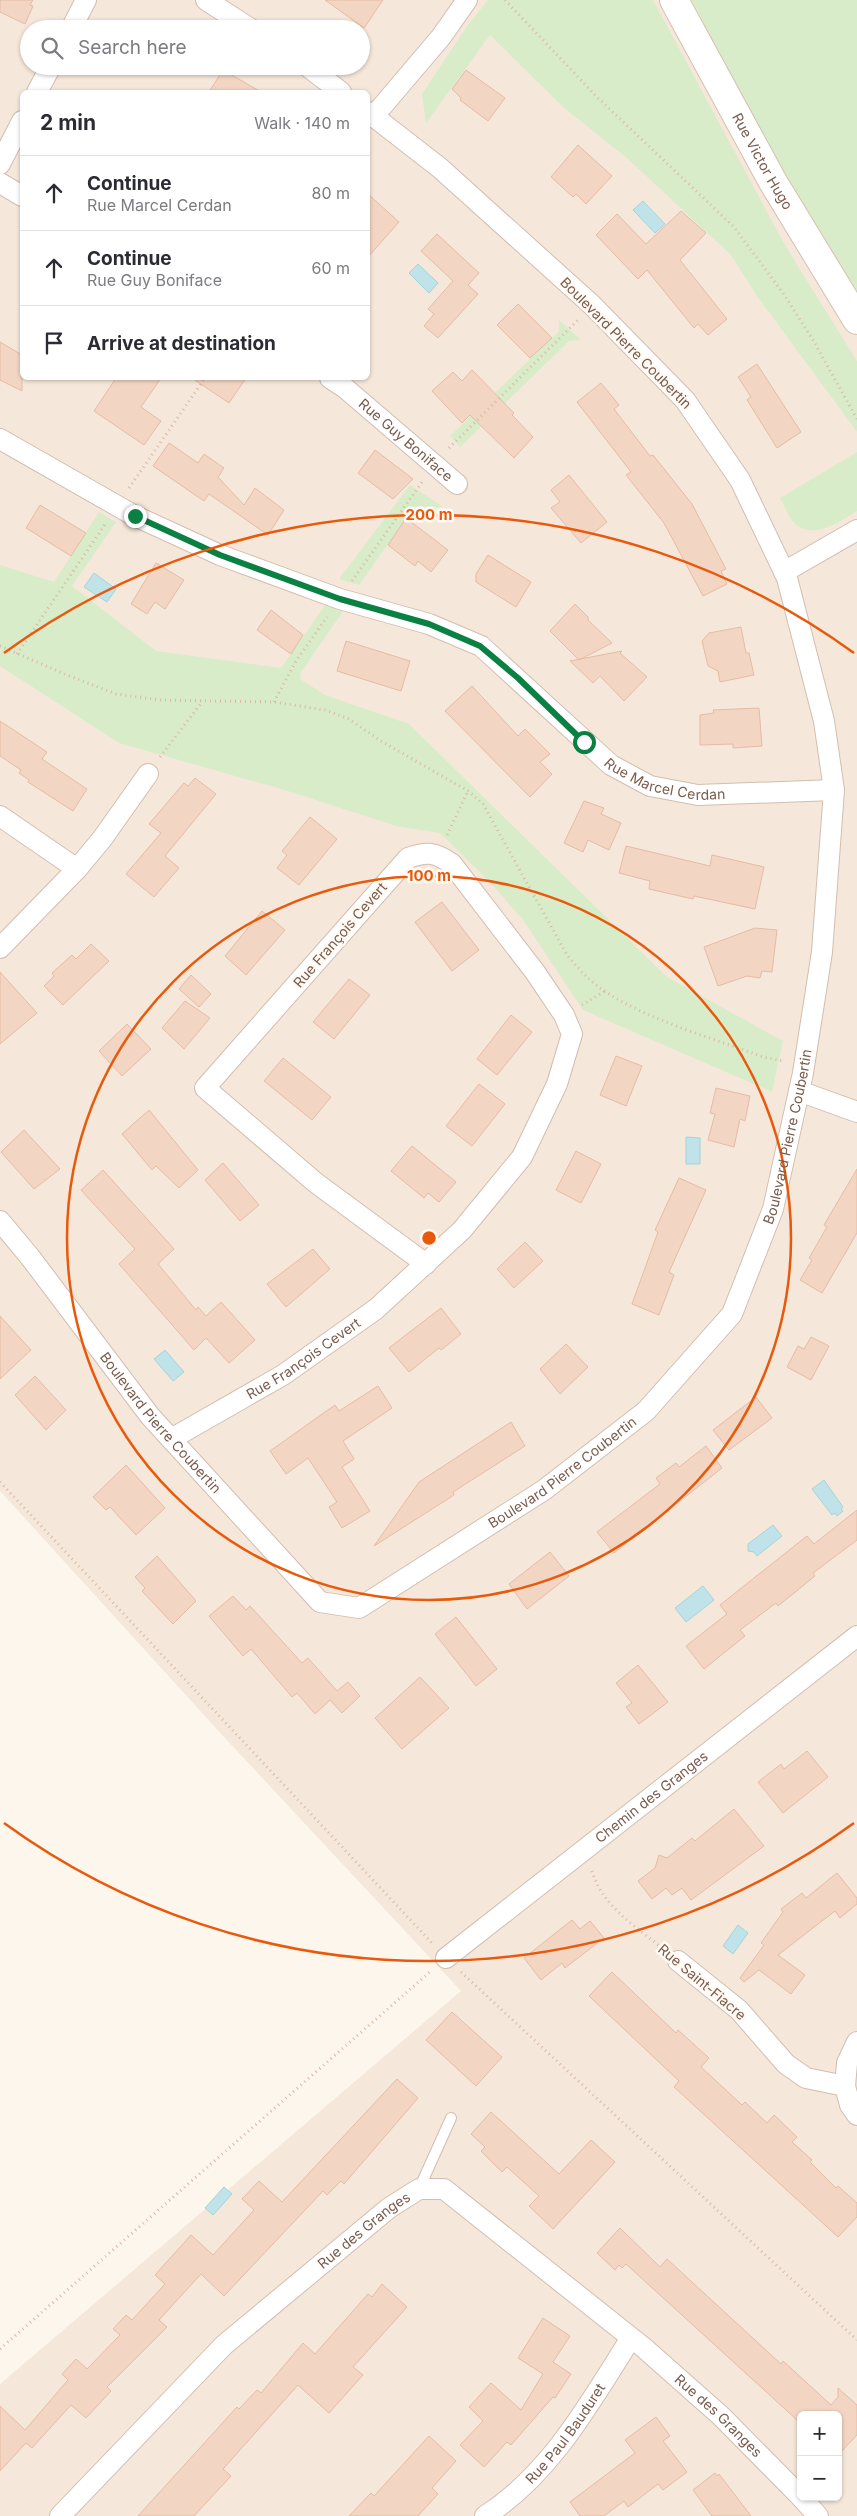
<!DOCTYPE html>
<html lang="en">
<head>
<meta charset="utf-8">
<style>
  :root { --surface:#fff; --page:#f7f7f7; --text:#2b2b33; --muted:#7c7c81; --line:#e1e1e2 }
  body { margin:0; font-family:Inter,sans-serif; background:var(--page); color:var(--text) }
  .controls { position:absolute; right:15px; bottom:15px; display:grid; overflow:hidden; border-radius:8px; box-shadow:0 1px 4px #0004 }
  .controls button { width:45px; height:45px; display:grid; place-items:center; padding:0; border:0; border-bottom:1px solid var(--line); background:var(--surface); color:var(--text); font:25px sans-serif }
  .stop { position:absolute; width:15px; height:15px; margin:-11px; border:4px solid #0b8043; border-radius:50%; background:#fff }
  .stop.end { background:#0b8043; border-color:#fff; box-shadow:0 1px 5px #0008 }
  .list { margin:0; padding:0; list-style:none }
  h2 { display:flex; justify-content:space-between; align-items:center; height:65px; margin:0; padding:0 20px; font-size:21px }
  h2 small { font-size:16px; font-weight:400; color:var(--muted) }
  .list li { display:grid; grid-template-columns:32px 1fr auto; gap:15px; align-items:center; box-sizing:border-box; height:75px; padding:0 20px; border-top:1px solid var(--line) }
  .list b { display:block; font-size:19px; white-space:nowrap }
  .list p { margin:0; font-size:16px; white-space:nowrap; color:var(--muted) }
  .list em { font-size:16px; font-style:normal; color:var(--muted) }
  .icon { flex:none; width:28px; height:28px; fill:none; stroke:currentColor; stroke-width:2; stroke-linecap:round; stroke-linejoin:round }
  .map { position:relative; flex:none; width:857px; height:2516px; overflow:hidden }
  .search { position:absolute; background:var(--surface); box-shadow:0 1px 4px #0004; left:20px; top:20px; width:350px; height:55px; display:flex; align-items:center; gap:12px; box-sizing:border-box; padding:0 18px; border-radius:28px; color:var(--muted); font-size:19px }
  .panel { position:absolute; background:var(--surface); box-shadow:0 1px 4px #0004; left:20px; top:90px; width:350px; height:290px; border-radius:8px }
  .map>svg:first-child { display:block }
  .residential { fill:#f5e8da; fill-rule:evenodd }
  .green { fill:#d8ecc9 }
  .water { fill:#bfe3e8; stroke:#a5d3da }
  .building { fill:#f3d5c3; stroke:#e6bba3 }
  .lines { fill:none; stroke-linecap:round; stroke-linejoin:round }
  .lane-casing { stroke:#d1beb0; stroke-width:12 }
  .street-casing { stroke:#d1beb0; stroke-width:22 }
  .secondary-casing { stroke:#d6c0b0; stroke-width:30 }
  .path { stroke:#d9b8a5; stroke-width:3; stroke-dasharray:1 4; stroke-linecap:butt }
  .lane { stroke:#fff; stroke-width:10 }
  .street { stroke:#fff; stroke-width:20 }
  .secondary { stroke:#fff; stroke-width:28 }
  .route { stroke:#0b8043; stroke-width:6 }
  .ring { fill:none; stroke:#e8590c; stroke-width:2.5 }
  .labels { text-anchor:middle; stroke-width:5; stroke-linejoin:round; paint-order:stroke }
  .street-label { font-size:14px; fill:#7a5c4d; stroke:#fffaf3 }
  .centre { fill:#e8590c; stroke:#fffaf3; stroke-width:2.5 }
  .ring-label { font-size:15px; text-anchor:middle; font-weight:bold; fill:#e8590c; stroke:#fffaf3; stroke-width:5; stroke-linejoin:round; paint-order:stroke }
</style>
</head>
<body>
<div class="map">
<svg width="857" height="2516" viewBox="0 0 857 2516">
  <rect width="100%" height="100%" fill="#fdf6ec"/>
  <path class="residential" d="M0,0H857V2516H0V2384L461,1991L224,1737L0,1491ZM29,29H361V66H29ZM22,92H368V378H22ZM801,2415H838V2497H801Z"/>
  <path class="green" d="M488,0H653L786,247L857,361V432L757,296L731,255L628,159L563,107L490,35L426,123L422,94L467,26Z
    M692,0H857V297L764,144Z
    M559,320L581,340L569,341L460,447L450,436L559,331Z
    M857,452V511C839,522 808,544 791,519C787,513 784,505 780,498Z
    M410,485L443,507L415,506L359,585L339,579Z
    M99,512L116,522L72,586L156,651L281,668L326,604L344,610L301,672L300,679L325,695L409,724L667,977L783,1041L772,1092L583,1010L524,921L489,881L440,833L396,826L288,791L119,743L0,666V565L54,582Z"/>
  <path class="water" d="M643,201L665,224L655,233L633,210Z
    M418,264L438,283L429,293L409,273Z
    M94,573L116,589L107,602L84,587Z
    M686,1137L700,1138V1164H686Z
    M165,1350L184,1372L173,1381L154,1359Z
    M824,1480L843,1507L841,1509L843,1511L837,1516L835,1513L832,1515L812,1489Z
    M773,1525L782,1536L757,1556L754,1552L748,1551V1544Z
    M703,1586L714,1600L686,1622L675,1608Z
    M738,1925L748,1933L733,1954L723,1946Z
    M224,2187L232,2194L213,2215L205,2208Z"/>
  <path class="building" d="M0,0H33L30,5L33,6L25,24L0,12Z
    M325,0H383L364,28Z
    M223,70L261,92H209Z
    M466,70L505,98L488,121L460,100L461,98L452,89Z
    M578,145L612,176L586,204L576,194L573,197L551,177Z
    M368,194L399,222L368,257Z
    M681,211L706,233L680,260L727,319L708,335L698,324L694,328L647,270L638,279L596,235L617,214L646,244Z
    M437,234L479,273L468,285L478,294L438,338L424,326L434,314L428,309L453,281L421,251Z
    M518,304L552,338L530,358L497,325Z
    M0,342L22,355V391L0,380Z
    M757,364L801,432L777,448L747,400L751,397L738,377Z
    M472,370L514,413L512,415L533,437L514,458L470,415L462,423L432,391L453,372L462,381Z
    M116,378H161L141,407L161,421L144,445L94,411Z
    M192,378H246L229,403Z
    M601,383L619,405L614,409L650,456L653,455L692,504L726,569L721,571L727,584L703,596L664,523L626,475L631,472L577,402Z
    M169,443L198,463L204,454L224,468L218,477L244,505L255,488L284,510L268,535L209,494L204,501L153,466Z
    M375,450L413,479L393,499L358,473Z
    M569,475L607,522L581,543L551,508L560,502L551,490Z
    M40,505L86,533L71,556L26,528Z
    M406,518L448,550L431,572L418,561L415,566L388,545Z
    M488,555L531,582L516,607L476,582V574Z
    M156,563L184,580L165,609L155,602L147,614L131,604Z
    M575,604L588,617V620L612,643L579,660L550,631Z
    M271,610L303,635L291,654L257,630Z
    M741,627L746,653H749L754,675L720,682L718,671L708,666L702,641L709,633Z
    M346,641L410,661L401,691L337,671Z
    M622,651L620,653L647,677L624,701L600,676L593,683L570,661Z
    M472,686L518,736L525,729L550,754L540,762L552,774L530,797L445,711Z
    M759,708L762,746L733,748V744L700,745V715L714,713L713,710Z
    M0,721L47,752L42,759L87,789L73,811L28,782L29,780L19,773L21,770L0,756Z
    M195,778L216,794L165,856L179,868L154,897L126,874L161,833L149,824L184,783L188,786Z
    M584,801L604,808L601,814L621,823L609,850L588,840L583,852L564,843Z
    M310,817L337,839L299,885L277,868L287,855L282,851Z
    M626,846L710,866L712,855L764,867L755,909L694,896L693,899L649,889L650,881L619,873Z
    M442,902L479,950L452,971L415,922Z
    M262,911L285,930L246,975L225,956Z
    M755,928L777,930L772,972L762,971L760,978L747,976L718,986L704,947Z
    M91,944L109,961L63,1005L44,986L54,976L52,973L72,955L76,959Z
    M0,972L37,1013L0,1044Z
    M191,975L211,994L199,1007L179,989Z
    M349,979L370,995L334,1039L313,1022Z
    M185,1001L210,1018L184,1049L162,1028Z
    M511,1015L532,1032L497,1075L477,1059Z
    M127,1024L151,1049L122,1076L99,1051Z
    M616,1056L642,1066L626,1106L600,1095Z
    M283,1058L331,1097L312,1120L264,1081Z
    M479,1084L505,1104L472,1146L446,1126Z
    M716,1088L750,1096L745,1121L740,1119L734,1147L708,1140L715,1114L710,1113Z
    M149,1110L198,1170L179,1188L156,1166L152,1170L122,1134Z
    M24,1130L60,1169L34,1189L1,1152Z
    M412,1146L456,1182L439,1202L428,1193L424,1198L391,1171Z
    M576,1151L601,1164L581,1203L556,1190Z
    M223,1163L259,1205L240,1221L205,1180Z
    M857,1169V1233L822,1293L800,1280L812,1260L809,1258L827,1227L824,1225Z
    M103,1170L174,1249L158,1264L196,1310L198,1307L206,1316L221,1302L255,1340L229,1363L206,1338L194,1350L119,1264L135,1249L81,1190Z
    M679,1178L706,1190L669,1272L674,1275L659,1315L632,1304L658,1232L655,1230Z
    M525,1242L543,1261L514,1288L497,1269Z
    M313,1249L330,1269L286,1307L267,1284Z
    M441,1308L461,1334L441,1350L439,1348L409,1372L389,1348Z
    M0,1316L31,1350L0,1379Z
    M811,1337L829,1346L811,1380L787,1367L798,1346L804,1349Z
    M566,1344L588,1367L560,1394L540,1369Z
    M35,1376L66,1410L46,1430L15,1395Z
    M378,1386L392,1408L343,1441L354,1459L342,1467L370,1511L342,1528L329,1507L337,1502L308,1458L286,1474L270,1451L335,1405L339,1411Z
    M756,1397L772,1418L729,1450L713,1430Z
    M511,1422L525,1446L453,1492L454,1495L374,1546L419,1482Z
    M706,1446L722,1468L614,1553L597,1532L660,1484L656,1478L676,1463L679,1467Z
    M126,1465L165,1508L136,1535L110,1507L106,1510L93,1497Z
    M857,1510V1540L813,1573L815,1576L778,1606L776,1603L740,1630L745,1636L704,1669L686,1646L727,1614L720,1605L807,1536L814,1544Z
    M550,1552L569,1576L527,1609L509,1584Z
    M157,1556L196,1601L173,1624L142,1591L145,1588L135,1577Z
    M233,1596L246,1610L250,1606L302,1663L308,1658L337,1691L348,1682L360,1696L342,1713L330,1700L315,1714L297,1693L292,1697L251,1649L243,1656L209,1616Z
    M456,1617L497,1669L476,1686L435,1634Z
    M638,1665L668,1702L639,1724L626,1707L632,1703L616,1683Z
    M420,1677L449,1708L402,1749L375,1718Z
    M807,1751L828,1777L783,1813L758,1782L781,1764L784,1769Z
    M734,1809L764,1846L691,1900L682,1888L672,1895L666,1888L652,1899L638,1881L655,1868L659,1855L667,1858L692,1838L695,1841Z
    M837,1873L857,1898V1904L840,1918L835,1911L778,1955L805,1975L791,1994L759,1970L744,1982L740,1978L764,1945L761,1943L783,1912L781,1909L802,1893L806,1898Z
    M572,1920L580,1929L590,1921L604,1938L565,1968L562,1963L541,1980L524,1958Z
    M612,1972L676,2033L678,2030L709,2058L701,2067L742,2105L745,2102L767,2123L774,2115L797,2137L792,2142L812,2160L810,2162L836,2188L838,2186L857,2203V2217L838,2237L674,2087L679,2081L589,1996Z
    M452,2012L502,2057L476,2086L426,2040Z
    M397,2079L418,2098L344,2184L341,2181L327,2195L323,2191L224,2296L201,2274L159,2320L167,2327L107,2387L111,2391L86,2418L71,2405L32,2448L26,2443L0,2471V2406L25,2430L68,2380L62,2374L76,2359L87,2369L120,2335L113,2329L126,2315L132,2320L165,2284L155,2275L191,2235L213,2255L254,2210L242,2199L259,2181L282,2202Z
    M491,2112L559,2174L591,2140L615,2162L553,2229L529,2206L539,2196L507,2167L502,2172L481,2151L485,2147L471,2134Z
    M620,2228L660,2267L667,2259L781,2364L783,2361L831,2405L838,2397V2388L857,2405V2435L838,2455V2415H801L797,2420L626,2264L622,2268L619,2265L615,2270L597,2253Z
    M382,2284L407,2307L353,2367L363,2375L329,2413L298,2385L223,2469L231,2476L194,2516H138L237,2407L239,2409L257,2390L261,2393L303,2343L315,2354L368,2294L372,2297Z
    M543,2318L570,2336L553,2362L571,2374L555,2398L553,2397L511,2445L507,2442L484,2467L460,2445L483,2421L469,2407L491,2383L521,2410L543,2374L518,2358Z
    M656,2417L670,2436L663,2441L687,2472L663,2490L658,2484L628,2507L624,2501L604,2516H580L570,2502L635,2453L625,2440Z
    M429,2436L456,2461L432,2488L438,2494L418,2516H349L371,2493L374,2496Z
    M715,2473L717,2476L719,2474L751,2516H712L693,2490Z"/>
  <g class="lines">
    <defs>
      <path id="lane" d="M419,2189L451,2118"/>
      <g id="street">
        <path d="M206,0L251,29"/>
        <path d="M71,29L86,0"/>
        <path d="M307,66L341,92"/>
        <path d="M37,92L51,66"/>
        <path d="M373,117L441,37L467,0"/>
        <path d="M0,164L22,121"/>
        <path d="M0,183L22,196"/>
        <path id="s1" d="M330,378L345,388L457,484"/>
        <path id="s2" d="M0,439L135,516L220,555L340,599L429,624L481,646L611,765L650,786L698,795L834,790"/>
        <path d="M784,572L857,530"/>
        <path d="M0,816L77,869"/>
        <path d="M0,948L77,869L102,839L148,774"/>
        <path d="M799,1091L857,1112"/>
        <path id="s3" d="M0,1221L30,1257L150,1416L320,1602L359,1608L544,1490L646,1411L732,1314L773,1209L803,1073L822,952L834,790L824,721L787,578L740,480L685,400L592,305L440,168L368,112"/>
        <path id="s4" d="M171,1439L283,1375L376,1309L462,1230L522,1157L557,1084L572,1034L564,1015L535,972L452,864C435,852 427,851 408,858L205,1088L316,1183L426,1264"/>
        <path id="s5" d="M446,1958L857,1636"/>
        <path d="M678,1961L739,2010L786,2064L806,2078L845,2086L850,2105L857,2115"/>
        <path d="M845,2086L847,2063L857,2042"/>
        <path d="M801,2497L818,2516"/>
        <path id="s6" d="M60,2516L224,2345L389,2208L419,2189H444L643,2347L721,2416L801,2497"/>
        <path id="s7" d="M485,2516C551,2474 590,2402 631,2338"/>
      </g>
      <g id="secondary">
        <path id="s8" d="M674,0L773,182L857,320"/>
      </g>
    </defs>
    <use href="#lane" class="lane-casing"/>
    <use href="#street" class="street-casing"/>
    <use href="#secondary" class="secondary-casing"/>
    <path class="path" d="M505,0L598,98L733,226L783,293L813,340L857,419
      M449,448L578,320
      M129,488L205,378
      M352,581L422,482
      M0,646L62,673L116,694L161,700L274,702L325,710L349,719L381,741L468,791L483,804L567,955C579,969 590,982 606,992C650,1021 713,1038 763,1057L784,1061
      M17,654L106,523
      M274,702L296,661L327,617
      M160,757L202,702
      M447,835L468,791
      M582,1005L605,991
      M0,1482L432,1943
      M592,1871C602,1906 635,1926 662,1948
      M461,1972L857,2340
      M0,2349L431,1971"/>
    <use href="#lane" class="lane"/>
    <use href="#street" class="street"/>
    <use href="#secondary" class="secondary"/>
  </g>
  <g class="lines">
    <path class="route" d="M135,516L220,555L340,599L429,624L480,646L518,678L584,742"/>
  </g>
  <g class="ring">
    <circle cx="429" cy="1238" r="362"/>
    <path d="M854 1823A723 723 0 0 1 4 1823M4 653A723 723 0 0 1 854 653"/>
  </g>
  <g class="labels">
    <g class="street-label">
      <text dy="5" stroke="none"><textPath href="#s8" startOffset="184">Rue Victor Hugo</textPath></text>
      <text transform="translate(626 343) rotate(45)" y="5">Boulevard Pierre Coubertin</text>
      <text dy="5" stroke="none"><textPath href="#s1" startOffset="98">Rue Guy Boniface</textPath></text>
      <text dy="5" stroke="none"><textPath href="#s2" startOffset="759">Rue Marcel Cerdan</textPath></text>
      <text transform="translate(340 935) rotate(-49)" y="5">Rue François Cevert</text>
      <text dy="5" stroke="none"><textPath href="#s3" startOffset="1202">Boulevard Pierre Coubertin</textPath></text>
      <text dy="5" stroke="none"><textPath href="#s4" startOffset="155">Rue François Cevert</textPath></text>
      <text dy="5" stroke="none"><textPath href="#s3" startOffset="258">Boulevard Pierre Coubertin</textPath></text>
      <text dy="5" stroke="none"><textPath href="#s3" startOffset="782">Boulevard Pierre Coubertin</textPath></text>
      <text dy="5" stroke="none"><textPath href="#s5" startOffset="261">Chemin des Granges</textPath></text>
      <text transform="translate(702 1982) rotate(40)" y="5">Rue Saint-Fiacre</text>
      <text dy="5" stroke="none"><textPath href="#s6" startOffset="418">Rue des Granges</textPath></text>
      <text dy="5" stroke="none"><textPath href="#s6" startOffset="868">Rue des Granges</textPath></text>
      <text dy="5" stroke="none"><textPath href="#s7" startOffset="116">Rue Paul Bauduret</textPath></text>
    </g>
  </g>
  <circle cx="429" cy="1238" r="8" class="centre"/>
  <g class="ring-label">
    <text x="429" y="520">200 m</text>
    <text x="429" y="881">100 m</text>
  </g>
</svg>
<div class="controls">
<button>+</button>
<button>−</button>
</div>
<div class="stop" style="left:584px;top:742px"></div>
<div class="stop end" style="left:135px;top:516px"></div>
<div class="search"><svg class="icon" aria-label="search" viewBox="0 0 24 24"><circle cx="10" cy="10" r="6"/><path d="M15 15l6 6"/></svg>Search here</div>
<section class="panel">
<h2>2 min<small>Walk · 140 m</small></h2>
<ul class="list">
<li><svg class="icon" aria-label="ahead" viewBox="0 0 24 24"><path d="M12 20V5M6 11l6-6 6 6"/></svg><div><b>Continue</b><p>Rue Marcel Cerdan</p></div><em>80 m</em></li>
<li><svg class="icon" aria-label="ahead" viewBox="0 0 24 24"><path d="M12 20V5M6 11l6-6 6 6"/></svg><div><b>Continue</b><p>Rue Guy Boniface</p></div><em>60 m</em></li>
<li><svg class="icon" aria-label="arrive" viewBox="0 0 24 24"><path d="M6 21V4h12l-3 4 3 4H6"/></svg><div><b>Arrive at destination</b></div></li>
</ul>
</section>
</div>
</body>
</html>
